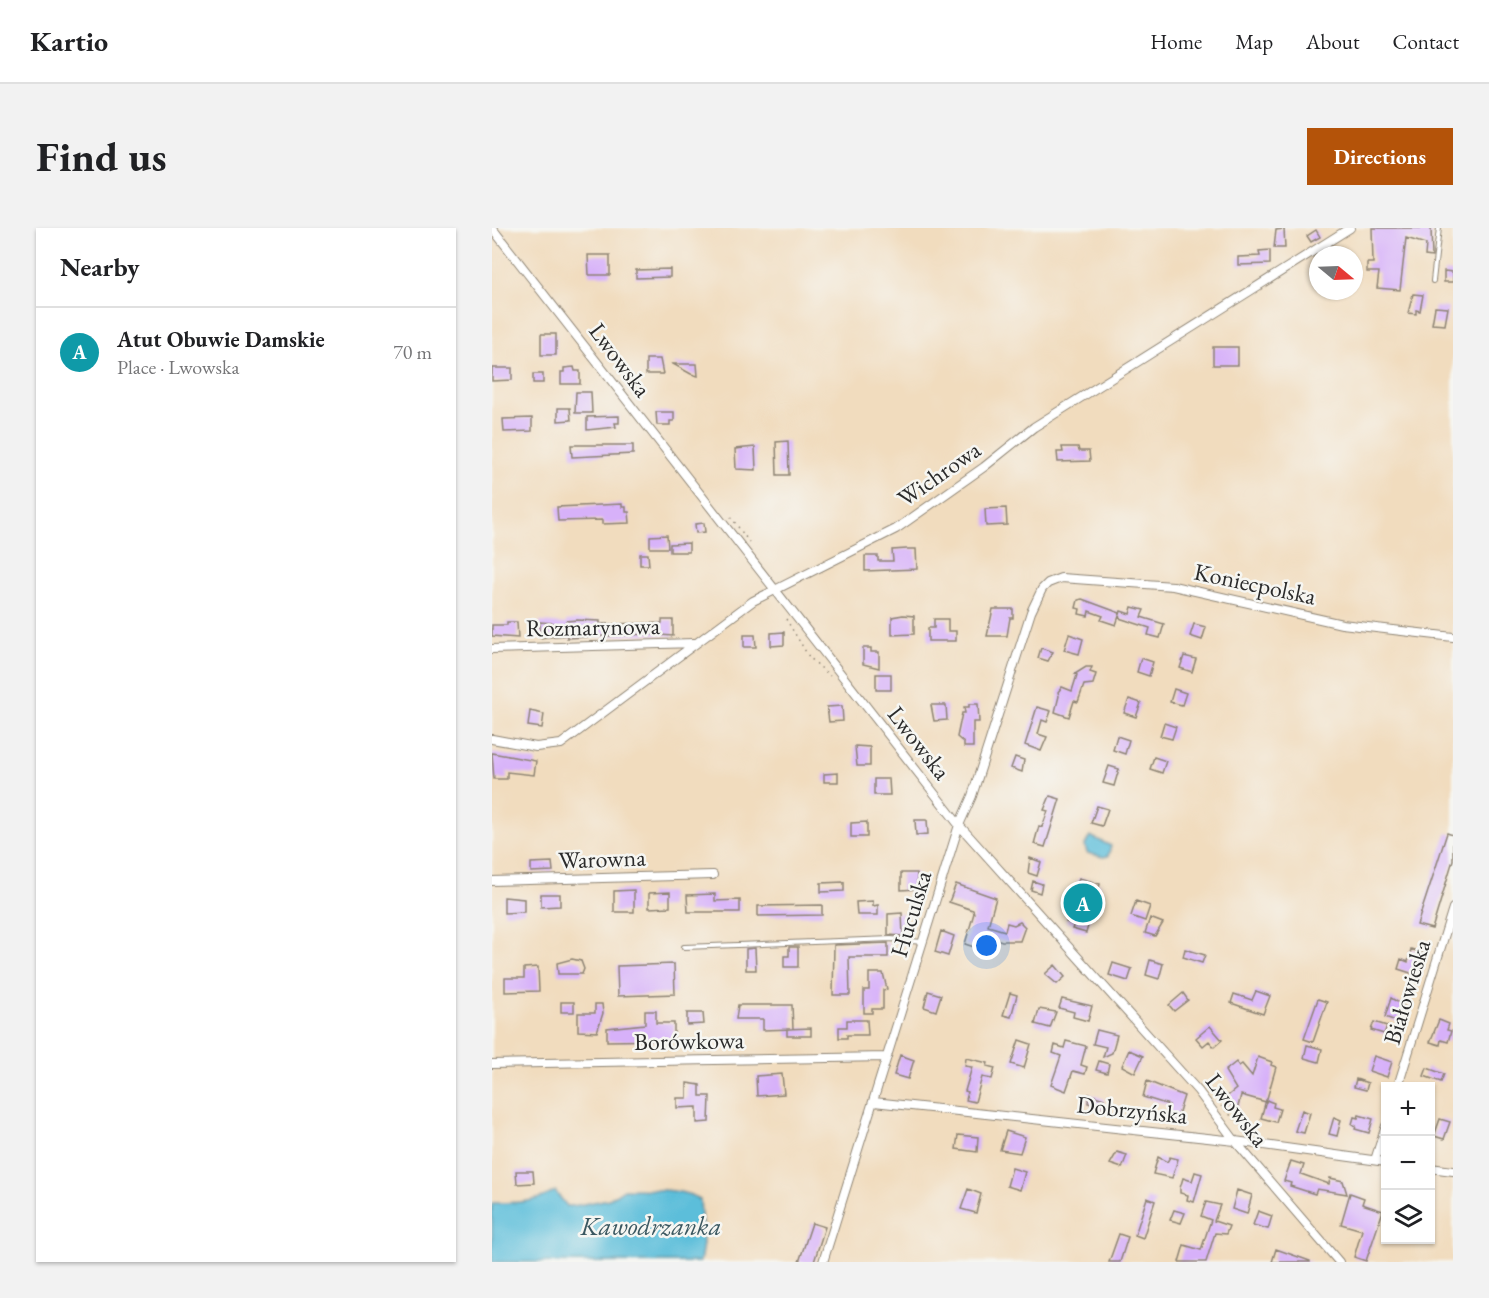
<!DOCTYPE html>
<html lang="en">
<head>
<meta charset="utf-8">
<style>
  :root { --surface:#fff; --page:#f2f2f2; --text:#202124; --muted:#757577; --line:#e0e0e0; --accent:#b45309 }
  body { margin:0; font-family:"EB Garamond",serif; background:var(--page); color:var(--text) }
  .controls { position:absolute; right:18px; bottom:18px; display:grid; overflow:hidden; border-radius:0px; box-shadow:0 2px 4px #0004 }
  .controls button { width:54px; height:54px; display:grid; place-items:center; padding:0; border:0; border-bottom:2px solid var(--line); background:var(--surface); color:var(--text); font:30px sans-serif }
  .compass { position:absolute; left:817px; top:18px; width:54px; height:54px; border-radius:50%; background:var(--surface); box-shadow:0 2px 4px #0004; rotate:109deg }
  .you { position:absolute; left:495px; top:718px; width:21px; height:21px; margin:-15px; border:4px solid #fff; border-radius:50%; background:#1a73e8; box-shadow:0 0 0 9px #1a73e833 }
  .badge { display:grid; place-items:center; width:39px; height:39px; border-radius:50%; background:var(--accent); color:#fff; font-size:20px; font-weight:700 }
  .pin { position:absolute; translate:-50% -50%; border:3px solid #fff; box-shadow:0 2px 6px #0006 }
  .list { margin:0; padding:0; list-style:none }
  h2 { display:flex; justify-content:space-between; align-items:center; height:78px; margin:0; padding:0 24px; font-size:26px }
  h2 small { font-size:20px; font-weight:400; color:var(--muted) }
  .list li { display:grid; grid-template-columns:39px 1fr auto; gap:18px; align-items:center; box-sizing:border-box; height:90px; padding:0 24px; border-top:2px solid var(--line) }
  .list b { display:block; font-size:22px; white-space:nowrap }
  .list p { margin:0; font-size:20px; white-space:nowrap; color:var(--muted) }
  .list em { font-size:20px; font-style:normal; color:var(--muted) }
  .icon { flex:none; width:33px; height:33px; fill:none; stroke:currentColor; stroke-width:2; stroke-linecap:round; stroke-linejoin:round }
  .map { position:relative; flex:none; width:961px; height:1034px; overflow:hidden; border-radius:0px }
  header { display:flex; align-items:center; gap:36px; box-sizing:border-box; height:84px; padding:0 30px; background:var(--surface); border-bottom:2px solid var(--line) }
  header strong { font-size:28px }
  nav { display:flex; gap:33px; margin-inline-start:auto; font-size:21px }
  .intro { display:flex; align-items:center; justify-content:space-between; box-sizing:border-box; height:144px; padding:0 36px }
  h1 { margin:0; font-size:42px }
  .button { padding:15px 27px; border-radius:0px; background:var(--accent); color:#fff; font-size:21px; font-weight:700 }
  main { display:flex; gap:36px; padding:0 36px }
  aside { flex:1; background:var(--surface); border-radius:0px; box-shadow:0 2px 4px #0004 }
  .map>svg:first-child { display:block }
  .water { fill:#5cbeda; stroke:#447482; stroke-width:1.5 }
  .building { fill:#d7b1f9 }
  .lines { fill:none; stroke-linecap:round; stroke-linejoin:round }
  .lane-casing { stroke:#8e8474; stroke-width:6 }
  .street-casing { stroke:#8e8474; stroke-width:10 }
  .path { stroke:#8e8474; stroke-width:1.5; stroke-dasharray:1.5 4.5; stroke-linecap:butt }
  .lane { stroke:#fff; stroke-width:4 }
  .street { stroke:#fff; stroke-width:8 }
  .labels { text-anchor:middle; stroke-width:5; stroke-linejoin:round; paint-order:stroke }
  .street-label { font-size:24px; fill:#2b2b2b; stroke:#f6f6f2 }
  .water-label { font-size:26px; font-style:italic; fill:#3a5760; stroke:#f6f6f2 }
</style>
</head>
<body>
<header>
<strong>Kartio</strong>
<nav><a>Home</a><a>Map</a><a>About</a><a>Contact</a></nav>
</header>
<div class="intro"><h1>Find us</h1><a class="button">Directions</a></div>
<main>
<aside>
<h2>Nearby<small></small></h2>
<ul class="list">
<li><span class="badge" style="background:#0f9aa8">A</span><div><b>Atut Obuwie Damskie</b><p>Place · Lwowska</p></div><em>70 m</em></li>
</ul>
</aside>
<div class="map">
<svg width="961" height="1034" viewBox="0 0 961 1034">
  <rect width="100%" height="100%" fill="#f6f6f2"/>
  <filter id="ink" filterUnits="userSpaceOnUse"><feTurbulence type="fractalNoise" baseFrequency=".0167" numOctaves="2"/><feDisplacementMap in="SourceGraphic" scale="12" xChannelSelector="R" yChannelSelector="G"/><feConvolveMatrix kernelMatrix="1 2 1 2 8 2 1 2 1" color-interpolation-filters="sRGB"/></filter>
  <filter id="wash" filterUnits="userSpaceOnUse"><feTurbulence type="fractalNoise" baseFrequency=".008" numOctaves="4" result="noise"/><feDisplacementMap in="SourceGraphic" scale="24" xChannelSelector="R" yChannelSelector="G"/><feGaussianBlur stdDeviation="1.35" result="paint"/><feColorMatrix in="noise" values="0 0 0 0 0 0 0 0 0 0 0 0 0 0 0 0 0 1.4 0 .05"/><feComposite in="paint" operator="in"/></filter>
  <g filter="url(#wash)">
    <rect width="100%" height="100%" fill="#f1dcbe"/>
    <path class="water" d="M598,608L619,618L616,628L611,629L595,625L593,617Z
      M132,961C153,962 191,959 208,972L211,1016L208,1034H0V975C22,975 45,975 63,963L75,978H81L117,971Z"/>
    <g id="blocks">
      <path class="building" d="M880,0H939L940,29L933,28L934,16L914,10L908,62L885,60L887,44H875V35H881Z
        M792,1L793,20H782L784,2Z
        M824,2L828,9L819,14L815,8Z
        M778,22V36L746,37V29L768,28L767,23Z
        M96,27H118V47H97Z
        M178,41V49L144,50V42Z
        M952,43L961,44V54H952Z
        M921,66L931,67L928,83L924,82V86L916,85Z
        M943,79L956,80L953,97L940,96Z
        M49,106H64V127H49Z
        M721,119H746V137H721Z
        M154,131H168L171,146H154Z
        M181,136H205L206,148L199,146Z
        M82,139L83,143H88V156H69V144H72V140Z
        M0,140H20V152L0,153Z
        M41,146H51V155H41Z
        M84,164H99L100,185H83Z
        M66,180H78L79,192L66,193Z
        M164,184H182V193H178V197H165Z
        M127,188V195H123L124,199L95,202V189Z
        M40,190V203L12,204L11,191Z
        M296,213L297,247H285L284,214Z
        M79,217H141V226L80,229Z
        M263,219L264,242L244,241L243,221Z
        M570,219H586L587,223H597L598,233L566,234L565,224H571Z
        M130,276V279H134V284H137L138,295L110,296V292L66,293L65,279Z
        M514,280L515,297L494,298L493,281Z
        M212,295L213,304L204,305L203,296Z
        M175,307L176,320H158V308Z
        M197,315V324H178V316Z
        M415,321H424L425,341L373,343V328H386V333H401L400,322Z
        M148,326H156L157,337H148Z
        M590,371L628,385L624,397L609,392L611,388L597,383L596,388L587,386L588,381L584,380L586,372Z
        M640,379L652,382L649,389L672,396L668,410L656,407L658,400L627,390L629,383L638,386Z
        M501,381H521V390H518L515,408H495Z
        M411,387L422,388V406L400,407V389Z
        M442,391H456V403H464V413H436V400H442Z
        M85,392L108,393V396L170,395V392H181V408L155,406L75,410V407L48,410V394L74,396V393Z
        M15,394H25L26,410L0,408V397H15Z
        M702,396L714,399L710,412L698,408Z
        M292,404V417L279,418V405Z
        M577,406L591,411L587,426L572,422Z
        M252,407H263L264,419H252Z
        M371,420H379V424H387V440L371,436Z
        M549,420L561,424L556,433L546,430Z
        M692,428L704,431L700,444L688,440Z
        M649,430L661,434L657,448L645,444Z
        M594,439H600L598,444L604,446L601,456L592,457L586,474L582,473L577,489L563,484L567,468L566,464L570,459L580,463L585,447L583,446Z
        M384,446H399V462H384Z
        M682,461L694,465L690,477L678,474Z
        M637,471L649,475L644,489L632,485Z
        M477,476H486L487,494H481V519H472V515L465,509L470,485H473L472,479H477Z
        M439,477H454L455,492L442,493Z
        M350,478L351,493L337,494L335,479Z
        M545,479L559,483L555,494L550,492L546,506L555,509L549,523L533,517Z
        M38,483L52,486L50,500L36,498Z
        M672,495L684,499L680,511L668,508Z
        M625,508L637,512L633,526L621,522Z
        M363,518L378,519V538H365Z
        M0,525L44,533L42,547L15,544V551H2Z
        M523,529L532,532L530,544L519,540Z
        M662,529L674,533L670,545L658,541Z
        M617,538L627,541L622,558L611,555Z
        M346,545V554H332V546Z
        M382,551H397L398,567H382Z
        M558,568L568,571L553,619L542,616L547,598L550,599L556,583L552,582Z
        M605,578L616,581L610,598L599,595Z
        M423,592H435L436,606L424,607Z
        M375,594V609H359V595Z
        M955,605L961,607V632L940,701L925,697Z
        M538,630L549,634L545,648L536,645Z
        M60,634L61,643L39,644V635Z
        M409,645H425V661L409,662Z
        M587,650L608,656L594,705L580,701L582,696L574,694Z
        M541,653L550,656L548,665L539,662Z
        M352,654V663L329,664V655Z
        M464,656L504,670L496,698L513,703L515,695L522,697L528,694L533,699L528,713H510L492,707L488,721L473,716L482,685L481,682L457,674Z
        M142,662V684H122V663Z
        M178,664V679L157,680V665Z
        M49,666H68V678L49,679Z
        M223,666V673L248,672V684H196L195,667Z
        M12,669L32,671V684L12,685Z
        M381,673V678L386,677V687H365L364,674Z
        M644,673L658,678L653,693L639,688Z
        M330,677V687L266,688V678Z
        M410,685L411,708L396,707V686Z
        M658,690L671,695L663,708L653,705Z
        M449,703L462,708L456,728L443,724Z
        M396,715V729H357L358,767H341L342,717Z
        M297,719H306V739H292V728H297Z
        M263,720L264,742H254V721Z
        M693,721L713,727L710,735L691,729Z
        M919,721L931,725L922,746L906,741L909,731L916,734Z
        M80,731L89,733L92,741L90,746H66L65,735Z
        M658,732L671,736L667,751L654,747Z
        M621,735L640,741L636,753L617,747Z
        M182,736L183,766L126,768L125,738Z
        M563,737L573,749L565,756L553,746Z
        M46,739L47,763L13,764V750H32V740Z
        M377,745H391L395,761L391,762V781H380V785H372V762H377Z
        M436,763L449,767L444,783L432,779Z
        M764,763L778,768L771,786L739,775L742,766L760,772Z
        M518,765L525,767L519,789L511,787Z
        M691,765L696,772L682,783L677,777Z
        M899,770L912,778L907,794L893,789Z
        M570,771L600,778L596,793L581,789L582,784L567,780Z
        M826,771L835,774L821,814L812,811Z
        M69,774H82V784H69Z
        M103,776H110L111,785L105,804L86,803V785H103Z
        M246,777H300L301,801L271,802V791H244Z
        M547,781L564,784L558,800L543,796Z
        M153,783H164V795H182V812L115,813V800L153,796Z
        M195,785H211L212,796L195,797Z
        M355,792H375L376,807H355V810H347V799H355Z
        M947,792L957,796L955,802L959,803L956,814L949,812L948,817L938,814Z
        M882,794L895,798L892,806L879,802Z
        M718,798L730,812L722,819L717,813L711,818L704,810Z
        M319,800V808H295V801Z
        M605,802L625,807L620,825L611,829L614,819L601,816Z
        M527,812L539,816L532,840L519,836Z
        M574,813L594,818L589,837L595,839L593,846L581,843L574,863L559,857L569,828L561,825L563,817L572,820Z
        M815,817L830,821L827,834L812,830Z
        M637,822L651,828L643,845L630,838Z
        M408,827L422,832L416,851L402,847Z
        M882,828L900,834L895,849L877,843Z
        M766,829L780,834L779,837L784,839L774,874L749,867L746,879L739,877L733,870L744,861L733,843L744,834L747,838L750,836L760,848Z
        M474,830L496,835L495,838L503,840L500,851L490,849L483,874L474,872L476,864L473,863L480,839L473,838Z
        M607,833L617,836L615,845L604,842Z
        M935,840L952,846L949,854L932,848Z
        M290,846L292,866L265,868L264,848Z
        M864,851L876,855L874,862L862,859Z
        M655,853L692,868L684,893L672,890L677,877L651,869Z
        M195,855L208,857V868H218L217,894L205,895V879L185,880V870H195Z
        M597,866L612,871L610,883L600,881L601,876L596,875Z
        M774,872L782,875L781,879L788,881L784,894L769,890Z
        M810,882L818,885L812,905L803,903Z
        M867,887L881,891L877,905L863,901L864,898L860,896L862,889L866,890Z
        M842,889L849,892L845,908L837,906Z
        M948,891L958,894L952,911L942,908Z
        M514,903L533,909L528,925L508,922Z
        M466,907L486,909L485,924L464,921Z
        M625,924L635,927L630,940L618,936Z
        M666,929L675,934L678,929L686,931L680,950L661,946Z
        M799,933L812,937L809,946L837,956L838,950L851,953L855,966L825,961L823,966L798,958L799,955L792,953Z
        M520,940L533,944L528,962L515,958Z
        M24,943H41L42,955L25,956Z
        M703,944L710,946L702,974L695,972L696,967L688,965V960L691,950L700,953Z
        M476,961L489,966L484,985L469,981Z
        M745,962L760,967L755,986L740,981Z
        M858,965L872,970L870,976L891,983L874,1033L862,1029L870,1002L849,996Z
        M655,970L663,973L651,1010L643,1007Z
        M714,974L728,977L722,993L737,998L734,1006L723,1005L714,1034H687L692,1017L709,1022L719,992L709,988Z
        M682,982L693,985L689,995L678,992Z
        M766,983L780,988L776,1001L761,997Z
        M320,995L333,999L322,1034H307Z
        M627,1006L636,1009L628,1034H617Z
        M784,1021L818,1033V1034H780Z"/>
    </g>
  </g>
  <g filter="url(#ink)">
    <use href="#blocks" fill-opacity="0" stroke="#8e8474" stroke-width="1.5"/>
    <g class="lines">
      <defs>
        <path id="lane" d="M941,53L947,0
          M192,719L399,711L430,714"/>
        <path id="street" d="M0,0L467,597L706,863L743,913L847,1034
          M0,421L202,415
          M0,511L44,519L69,516L261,373L404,301L492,239L542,199L858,0
          M0,653L221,647
          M0,836L395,829
          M906,858L961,680
          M382,874L743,913L894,934
          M883,932L894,898
          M938,940L961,943
          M331,1034L467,597L480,568L539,384L550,361L556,355L569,350L681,358L850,396L961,409"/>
      </defs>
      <use href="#lane" class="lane-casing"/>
      <use href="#street" class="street-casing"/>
      <path class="path" d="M239,289L257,314
        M294,391L317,429L338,448
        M729,878L758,906"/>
      <use href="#lane" class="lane"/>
      <use href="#street" class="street"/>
    </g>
  </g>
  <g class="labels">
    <g class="street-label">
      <text transform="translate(128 132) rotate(53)" y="8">Lwowska</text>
      <text transform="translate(447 246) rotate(-35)" y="8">Wichrowa</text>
      <text transform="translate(763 356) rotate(12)" y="8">Koniecpolska</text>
      <text transform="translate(101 399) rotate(-1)" y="8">Rozmarynowa</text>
      <text transform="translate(427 515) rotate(52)" y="8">Lwowska</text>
      <text transform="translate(110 631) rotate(-2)" y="8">Warowna</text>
      <text transform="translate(419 686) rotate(-73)" y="8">Huculska</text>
      <text transform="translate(915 764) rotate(-73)" y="8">Białowieska</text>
      <text transform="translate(197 813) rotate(-1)" y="8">Borówkowa</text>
      <text transform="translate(640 882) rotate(6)" y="8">Dobrzyńska</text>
      <text transform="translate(745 882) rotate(52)" y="8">Lwowska</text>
    </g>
    <g class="water-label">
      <text x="159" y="1007">Kawodrzanka</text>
    </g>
  </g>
</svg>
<div class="controls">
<button>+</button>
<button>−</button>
<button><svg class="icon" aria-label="layers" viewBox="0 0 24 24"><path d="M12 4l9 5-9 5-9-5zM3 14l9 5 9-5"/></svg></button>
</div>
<svg class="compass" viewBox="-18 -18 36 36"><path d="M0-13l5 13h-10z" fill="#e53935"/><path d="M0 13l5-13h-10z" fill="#757577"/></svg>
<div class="you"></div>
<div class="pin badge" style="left:591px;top:675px;background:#0f9aa8">A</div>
</div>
</main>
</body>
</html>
